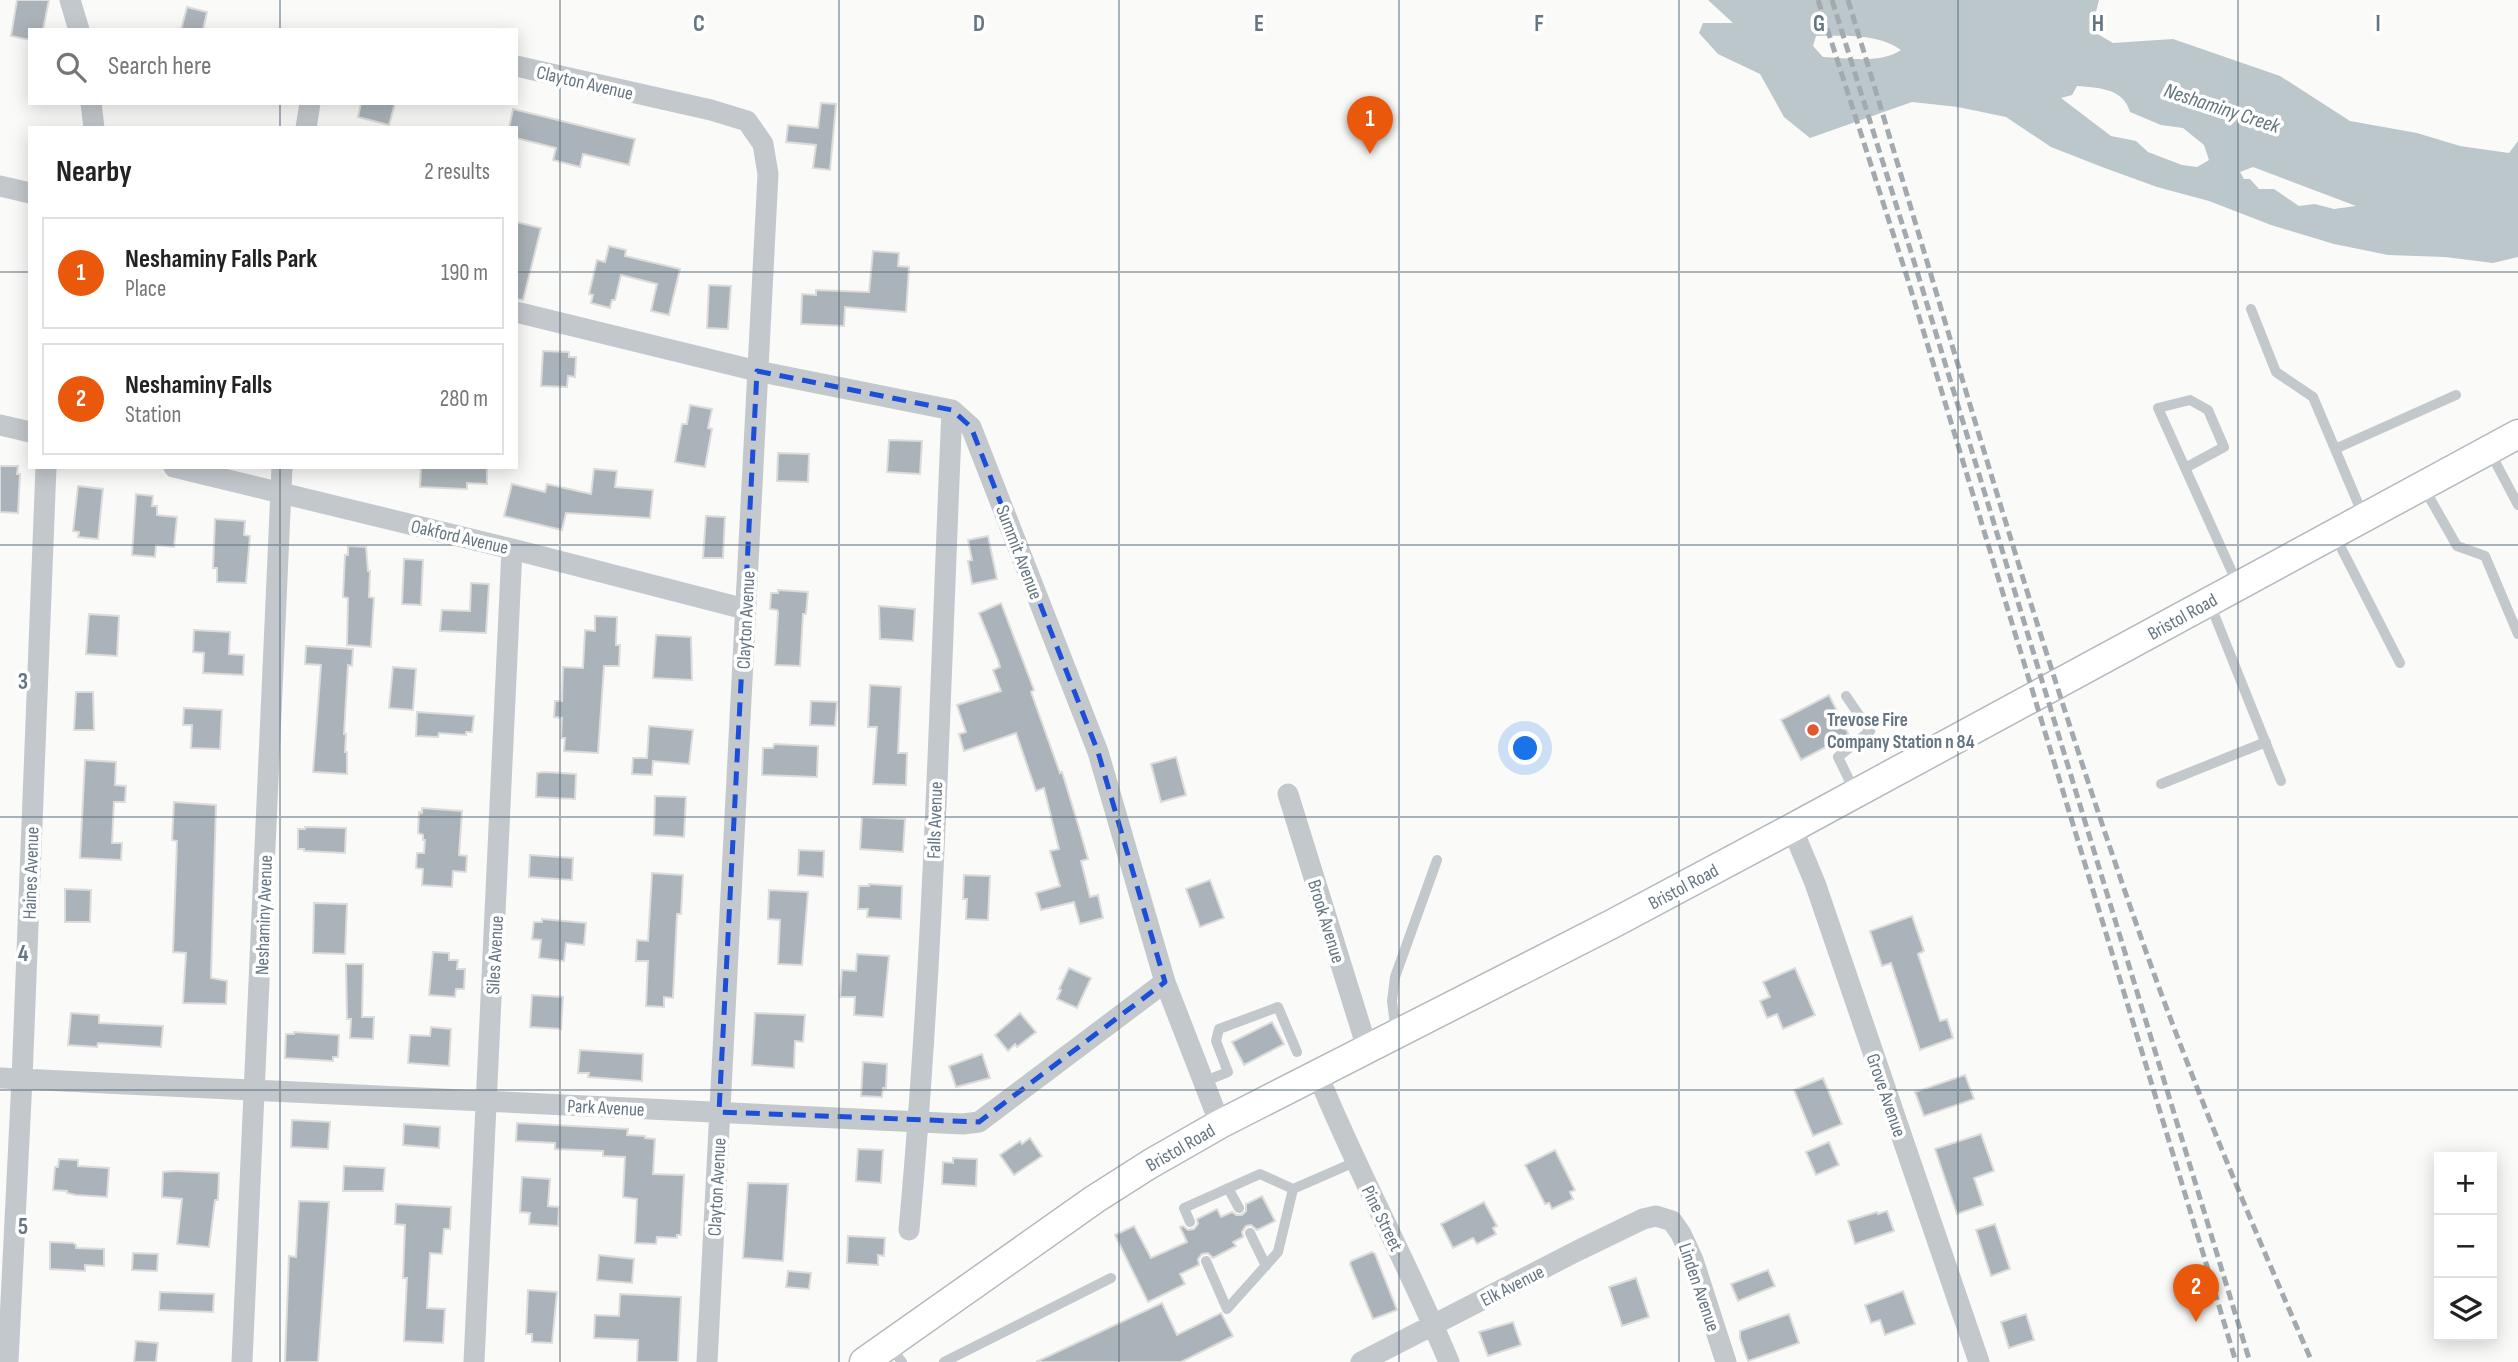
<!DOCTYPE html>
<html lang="en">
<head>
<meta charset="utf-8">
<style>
  :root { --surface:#fff; --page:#f6f6f6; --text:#222; --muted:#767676; --line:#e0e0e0; --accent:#ea580c }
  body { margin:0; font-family:"Sofia Sans Condensed",sans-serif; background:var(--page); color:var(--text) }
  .controls { position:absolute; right:21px; bottom:21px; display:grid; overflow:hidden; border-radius:0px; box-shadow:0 4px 18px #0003 }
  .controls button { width:63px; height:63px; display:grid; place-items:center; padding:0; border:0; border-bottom:2px solid var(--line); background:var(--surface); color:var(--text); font:35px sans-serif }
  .you { position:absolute; left:1526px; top:749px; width:24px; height:24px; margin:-18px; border:5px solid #fff; border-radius:50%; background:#1a73e8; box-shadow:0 0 0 10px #1a73e833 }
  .badge { display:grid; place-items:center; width:46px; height:46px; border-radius:50%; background:var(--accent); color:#fff; font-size:23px; font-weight:700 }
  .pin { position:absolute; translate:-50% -58px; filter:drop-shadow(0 2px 4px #0008) }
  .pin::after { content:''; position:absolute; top:37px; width:24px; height:21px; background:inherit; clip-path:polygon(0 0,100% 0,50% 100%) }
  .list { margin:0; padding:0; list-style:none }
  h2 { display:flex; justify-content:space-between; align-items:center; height:91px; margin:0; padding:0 28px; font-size:30px }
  h2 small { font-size:23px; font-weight:400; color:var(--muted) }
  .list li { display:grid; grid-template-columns:46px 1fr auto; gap:21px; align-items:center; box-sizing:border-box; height:112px; margin:0 14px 14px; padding:0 14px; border:2px solid var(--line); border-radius:0px }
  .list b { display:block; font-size:26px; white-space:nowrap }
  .list p { margin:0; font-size:23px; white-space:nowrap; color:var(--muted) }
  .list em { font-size:23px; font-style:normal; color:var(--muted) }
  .icon { flex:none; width:38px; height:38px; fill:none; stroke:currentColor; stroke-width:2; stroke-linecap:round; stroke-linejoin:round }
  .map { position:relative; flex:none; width:2518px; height:1362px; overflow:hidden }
  .search { position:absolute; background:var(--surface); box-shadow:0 4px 18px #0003; left:28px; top:28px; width:490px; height:77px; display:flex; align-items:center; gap:18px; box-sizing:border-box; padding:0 24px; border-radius:0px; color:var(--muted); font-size:26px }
  .panel { position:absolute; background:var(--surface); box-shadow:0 4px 18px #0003; left:28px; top:126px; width:490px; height:343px; border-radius:0px }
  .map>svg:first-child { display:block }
  .water { fill:#bbc7cb; fill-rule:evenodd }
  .building { fill:#aab3b9; stroke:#dcdcda; stroke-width:2 }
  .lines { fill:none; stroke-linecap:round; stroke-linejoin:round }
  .secondary-casing { stroke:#b3babf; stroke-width:31 }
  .service { stroke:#c3c8cc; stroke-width:10 }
  .minor { stroke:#c3c8cc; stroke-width:21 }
  .secondary { stroke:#fff; stroke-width:28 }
  .rail { stroke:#a2aab0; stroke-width:5; stroke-dasharray:10 5; stroke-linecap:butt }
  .marked { fill:none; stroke:#1d4ed8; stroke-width:5; stroke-dasharray:14 9; stroke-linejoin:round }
  .grid { fill:none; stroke:#657683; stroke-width:2; stroke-opacity:0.55 }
  .poi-dot { fill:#e4572e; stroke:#fff; stroke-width:2.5 }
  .labels { text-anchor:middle; stroke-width:7; stroke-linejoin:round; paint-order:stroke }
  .street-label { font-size:19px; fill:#657683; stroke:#fff }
  .poi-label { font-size:19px; font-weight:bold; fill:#657683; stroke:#fff; text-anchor:start }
  .water-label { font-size:21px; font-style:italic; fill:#60757c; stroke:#fff }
  .grid-label { font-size:23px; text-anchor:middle; font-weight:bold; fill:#657683; stroke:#fff; stroke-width:7; stroke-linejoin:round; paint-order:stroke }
</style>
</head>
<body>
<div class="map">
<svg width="2518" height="1362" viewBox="0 0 2518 1362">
  <rect width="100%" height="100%" fill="#fafaf8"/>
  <path class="water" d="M1708,0H2099L2095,16L2094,32L2113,43L2173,39L2280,76L2350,121L2417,133L2460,146L2509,153L2518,141V257L2493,263L2445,257L2388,255L2334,244L2271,225L2209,201L2157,187L2102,167L2051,147L2006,117L1958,107L1912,102L1810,138L1784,117L1760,74L1718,54L1699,33L1703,23H1733ZM1816,36C1844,36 1877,33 1901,50C1881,64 1847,58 1823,57L1813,46ZM2077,86C2099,88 2123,88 2130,112L2161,125L2183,128L2204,145L2209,160L2197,167L2182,165L2148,152L2136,141L2111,136L2061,98L2072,95ZM2253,167L2356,206L2334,209L2315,204L2299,206L2274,189H2259L2250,179H2244L2240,172Z"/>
  <path class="building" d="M17,0H49L43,30H30V40L11,36Z
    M187,7L207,12L203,30H181Z
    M361,103H395L389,125L358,117Z
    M821,103L836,104L830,170L813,168L816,145L786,142L788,125L818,128Z
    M513,109L635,139L629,165L583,154L580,167L553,160L556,148L516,138V128H509Z
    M516,222L541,228L523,300L516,299Z
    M609,246L626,250L625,256L680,269L669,315L651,311L657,284L621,275L615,300H612L610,308L591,303L593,295L589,294L597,260L605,262Z
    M873,251L899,253L898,266L909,267L906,312L845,307L844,326L801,324L802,294L816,295V290L869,292Z
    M709,285L731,286L728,329L707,328Z
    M543,351L569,352V357H576L575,377L568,376L567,387L541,386Z
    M690,405L712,409L708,428L712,429L705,467L675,462L682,424H687Z
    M889,440L922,441L920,474L887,472Z
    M778,453L809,454L808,482L777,481Z
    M0,466H18L17,474H20L18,513L0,512Z
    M421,467H487V484L467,483V489L420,487Z
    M594,469L617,471L615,487L653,490L650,518L566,513L562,530L504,516L512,484L545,492L547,484L591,494Z
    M78,486L103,489L98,539L78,537L79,532L73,531Z
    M136,494L153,496L152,506H157V515L177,517L174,547L156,545L155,557L132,555Z
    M706,516L725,517L723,558H703Z
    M215,519L245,521L244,535L250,536L246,583L217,582V568H213Z
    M988,536L997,579L972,584L968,561L972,560L968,540Z
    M348,546L366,547L368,571H370L369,597L374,598L371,647L347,645L348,598L343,597L345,555H348Z
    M404,559L423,560L421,605L402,604Z
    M471,583L489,584L486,633L440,631L442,610L470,611Z
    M778,590L808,592L806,614H803L800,666L775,665L778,612L777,610L770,609L771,593H778Z
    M1001,603L1034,690L1031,692L1060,773L1062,772L1080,831L1088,859L1081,861L1090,897L1098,895L1103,918L1080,924L1074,902L1041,910L1036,893L1060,886L1050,851L1059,849L1044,788L1036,791L1016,733L964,751L959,734L966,732L957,705L1001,691L993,670L1000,667L998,660L979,613Z
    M879,606L915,609L913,641L880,639Z
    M89,614L119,616L117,656L86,654Z
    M595,616L617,617L616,645H620L619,666H604L598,753L564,751L565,738H561L562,718L554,717L555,701H562L563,667L583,668L585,630L595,631Z
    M194,630L230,632L229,654L244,655L243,675L203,673L204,653L193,652Z
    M656,635L691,637L692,680L653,678Z
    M306,646L353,649L352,666L348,665L344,734H346L345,752H347V774L313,772L321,665L305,664Z
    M393,667L416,669L413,710L389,708Z
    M870,685L901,687L898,753H907L906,785L873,784L877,727H868Z
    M76,692H93L94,730H74Z
    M1829,695L1849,735L1801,760L1781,720Z
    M811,701L837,702L835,726L810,725Z
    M184,708L222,710L220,749L191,748L192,725H183Z
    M417,712L474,716L472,732H466V735L439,733L438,737L416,736Z
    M649,726L693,730L689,764L653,761L652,775L632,774L633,758H647Z
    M774,744L818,746L817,777L762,775L763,748H773Z
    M1176,757L1186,795L1161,802L1151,764Z
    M85,760L116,762L115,785L126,786L125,802H114L112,843H122L121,860L80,858Z
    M544,772L576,774L575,799L536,797L537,773Z
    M655,796L686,797L684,837L654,835Z
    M174,802L216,805L211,978L227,981L226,1004L183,1003L186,953L173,952L177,841L172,840Z
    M422,808L462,811L459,855L467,856L466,872L453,871L452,887L422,885L423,869L416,868L417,853H424L425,840H423V835L418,833L419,812L422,813Z
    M862,817L905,819L903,852L860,849Z
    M305,827L346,828L345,853L304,851V849H298V829H305Z
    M799,850L824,851L823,877L798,875Z
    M530,855L573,858L572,880L529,877Z
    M652,873L683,875L681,914H677L673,998L664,997V1007L646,1006L648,961H636L637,940L648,941Z
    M964,875L990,876L988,920L966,919L967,899H963Z
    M1210,880L1224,918L1200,927L1186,889Z
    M869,884L902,886L901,919L867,917L868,909H858L859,886H869Z
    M65,889L91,890L90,922H65Z
    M769,890L808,892L802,965L778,964L780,920L768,919Z
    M314,903L347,904L345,954L313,953Z
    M1912,916L1924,951L1918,954L1940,1021L1947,1019L1953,1038L1920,1050L1891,963L1882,966L1870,931Z
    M542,919L586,923L584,945L566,943L564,961L539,958L541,940L532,939L534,922H542Z
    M433,952L449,953V960H458L457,969H465L464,989H456L455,997L429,995Z
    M857,954L889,956L883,1017L854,1015L855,997H840L842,970L856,971Z
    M346,964H363L362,1017H374L373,1039L350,1038L351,1019H347Z
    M1069,968L1091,978L1077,1008L1057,999L1061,990L1059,989Z
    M1795,968L1815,1015L1783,1029L1777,1014L1767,1018L1760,1001L1770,997L1763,982Z
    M532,995L563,997L561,1029L530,1027Z
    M71,1013L99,1015V1023L163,1026L161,1047L98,1043L97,1047L68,1045Z
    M755,1013L805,1015L803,1042L795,1041L794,1068L752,1065Z
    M1020,1013L1036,1032L1017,1047L1015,1044L1008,1051L995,1035Z
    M1272,1022L1284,1044L1244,1065L1232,1042Z
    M431,1027L451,1029L449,1066L408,1063L410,1035L430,1036Z
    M294,1032L339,1035L338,1057H333V1061L285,1058L286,1034H294Z
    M580,1050L643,1054L642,1081L588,1077L589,1073H578Z
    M982,1054L990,1078L956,1087L949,1066Z
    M863,1062L887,1064L886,1088H883L882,1097L861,1096Z
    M1965,1075L1974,1099L1924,1116L1915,1092Z
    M1823,1078L1842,1124L1813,1136L1794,1090Z
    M292,1120L330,1122L328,1149L291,1147Z
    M517,1123L628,1129L627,1135L645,1136V1138L655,1139L653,1174L684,1175L681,1235H677V1238L657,1237L656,1244L635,1243L637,1199L623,1197L625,1157L603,1156V1151L555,1149V1143L516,1141Z
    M404,1124L440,1127L439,1148L403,1145Z
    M1981,1134L1994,1171L1974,1178L1983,1205L1957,1214L1935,1149Z
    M1030,1138L1042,1156L1014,1175L1000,1155L1020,1141L1022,1144Z
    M1829,1142L1839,1165L1816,1175L1806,1152Z
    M858,1149L883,1150L881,1183L856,1181Z
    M1555,1150L1575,1190L1570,1192L1573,1199L1552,1209L1549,1203L1545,1204L1525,1165Z
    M953,1158L977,1159L976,1186L942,1184L943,1162L953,1163Z
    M59,1159L78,1160V1166L109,1168L107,1197L76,1195L67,1193V1191L53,1190L55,1167H58Z
    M344,1166L385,1168L383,1191H343Z
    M175,1171L219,1173L218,1200H215L209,1247L177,1244L182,1199L162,1197L163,1172Z
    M522,1177L550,1179L548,1206L559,1207L558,1226L529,1224L530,1213L520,1212Z
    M748,1183L788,1184L783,1261L743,1258Z
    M1262,1196L1275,1221L1257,1230L1251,1225L1246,1226L1242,1232L1243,1237L1233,1242L1236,1246L1213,1258L1208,1253L1202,1254L1198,1259L1199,1265L1180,1274L1185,1284L1148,1302L1115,1235L1134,1226L1151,1258L1187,1242L1180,1227L1183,1226L1188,1230L1194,1229L1198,1224L1197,1219L1217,1209L1221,1217L1232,1212L1236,1215H1242L1246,1211V1204Z
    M299,1201L329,1202L318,1362H285L289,1256L296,1257Z
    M1484,1202L1497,1226L1493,1228L1496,1234L1477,1244L1473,1238L1453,1248L1441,1224Z
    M396,1204L451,1207L450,1229H444L442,1254L430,1253L427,1308L445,1309L443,1343L404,1341L407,1278H403L405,1225L395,1224Z
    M1887,1211L1894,1231L1855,1244L1848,1221L1877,1212L1878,1214Z
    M1995,1224L2010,1269L1991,1276L1976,1230Z
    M848,1236L885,1238L884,1256L878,1255V1265L847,1263Z
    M50,1242L73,1243L76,1245V1248L104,1249V1266L85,1265V1271L50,1269Z
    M1372,1252L1375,1254L1397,1310L1373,1319L1350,1264L1351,1261Z
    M133,1253L158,1254L157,1271L132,1270Z
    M599,1255L634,1259L632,1283L597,1280Z
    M1768,1270L1775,1286L1738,1301L1731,1284Z
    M788,1271L811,1273L809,1289L786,1287Z
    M1636,1278L1649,1317L1622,1326L1609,1287Z
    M528,1290L557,1292L552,1343L532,1342V1334H526Z
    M1903,1291L1915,1324L1885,1335L1880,1320L1871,1323L1865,1305Z
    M160,1292L214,1294L213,1312L159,1310Z
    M620,1294L681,1297L678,1362H637L638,1340L594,1338L595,1315L619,1316Z
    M1162,1303L1177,1335L1221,1313L1233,1336L1181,1362H1036Z
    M1789,1314L1799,1343L1748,1361L1740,1338V1331Z
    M2026,1314L2034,1340L2009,1348L2001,1322Z
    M1513,1322L1521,1345L1488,1356L1479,1332Z
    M136,1341L158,1343L156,1362H134Z"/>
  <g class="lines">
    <defs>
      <path id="secondary" d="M864,1362L1095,1199L1150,1164L1220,1124L1614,923L1792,828L2518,434"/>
    </defs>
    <use href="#secondary" class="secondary-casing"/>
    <path class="service" d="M2251,309L2276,372L2313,397L2363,515
      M2335,449L2456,395
      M2490,452L2518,505
      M2185,468L2224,447L2208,410L2190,400L2158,408L2237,583
      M2424,488L2457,546L2485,556L2518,634
      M2334,534L2400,663
      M2210,604L2281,781
      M1846,696L1870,731L1838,757L1855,792
      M2161,784L2266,742
      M1396,1033L1392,1001L1395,977L1437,860
      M1203,1082L1228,1072L1216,1041L1219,1029L1278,1007L1297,1052
      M1228,1188L1239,1208
      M1190,1222L1184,1208L1260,1174L1293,1189L1355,1162
      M1250,1233L1266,1266
      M1206,1261L1227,1309L1278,1252L1293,1189
      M889,1345L902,1362
      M944,1362L1111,1278"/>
    <path class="minor" d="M70,0L79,30
      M516,66L711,110L747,121L763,144L768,174L707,1362
      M91,103L94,128
      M306,128L310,103
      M0,186L30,193
      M516,312L757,371L952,410L971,427L1098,752L1165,982L1220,1124
      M0,425L30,432
      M174,467L512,549L745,609
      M1288,794L1367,1048
      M1792,828L1815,883L1979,1362
      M1317,1073C1357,1171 1408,1264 1449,1362
      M0,1078L963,1124L979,1122L1165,982
      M909,1230C934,958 940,683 952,410
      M8,1362L22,1079L46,467
      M242,1362L282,467
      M474,1362L512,549
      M1361,1362L1577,1251L1643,1219L1656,1216L1672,1221L1681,1234L1693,1260L1726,1362"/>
    <use href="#secondary" class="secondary"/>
    <path class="rail" d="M1818,0L1907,277L2236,1362
      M1832,0L1916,268L2250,1362
      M1848,0C1945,316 2034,634 2144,946C2194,1087 2252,1225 2312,1362"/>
  </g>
  <path class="marked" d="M757,371L952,410L971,427L1098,752L1165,982L979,1122L719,1112Z"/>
  <path class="grid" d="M280,0V30M560,0V1362M839,0V1362M1119,0V1362M1399,0V1362M1679,0V1362M1958,0V1362M2238,0V1362M280,103V128M0,272H30M516,272H2518M280,467V1362M0,545H2518M0,817H2518M0,1090H2518"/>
  <circle class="poi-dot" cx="1813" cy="730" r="7"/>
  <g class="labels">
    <g class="street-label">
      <text transform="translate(585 82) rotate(13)" y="7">Clayton Avenue</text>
      <text transform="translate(460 536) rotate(13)" y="7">Oakford Avenue</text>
      <text transform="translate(1020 552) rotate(69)" y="7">Summit Avenue</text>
      <text transform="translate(2182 616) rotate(-29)" y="7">Bristol Road</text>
      <text transform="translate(745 620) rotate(-87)" y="7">Clayton Avenue</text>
      <text transform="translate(934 820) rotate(-88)" y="7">Falls Avenue</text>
      <text transform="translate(30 873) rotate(-88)" y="7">Haines Avenue</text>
      <text transform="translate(1683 886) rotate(-28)" y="7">Bristol Road</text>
      <text transform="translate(263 915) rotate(-88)" y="7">Neshaminy Avenue</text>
      <text transform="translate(1327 921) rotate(73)" y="7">Brook Avenue</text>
      <text transform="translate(494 955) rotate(-87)" y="7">Siles Avenue</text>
      <text transform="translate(1887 1095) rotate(71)" y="7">Grove Avenue</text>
      <text transform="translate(606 1107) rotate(3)" y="7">Park Avenue</text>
      <text transform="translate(1180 1147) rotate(-30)" y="7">Bristol Road</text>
      <text transform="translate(716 1187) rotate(-87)" y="7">Clayton Avenue</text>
      <text transform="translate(1383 1218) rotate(64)" y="7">Pine Street</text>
      <text transform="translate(1512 1285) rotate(-27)" y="7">Elk Avenue</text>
      <text transform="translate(1700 1287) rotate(71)" y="7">Linden Avenue</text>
    </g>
    <g class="poi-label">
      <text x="1827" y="726">Trevose Fire<tspan x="1827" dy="22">Company Station n 84</tspan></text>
    </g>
    <g class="water-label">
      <text transform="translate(2222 108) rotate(18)" y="7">Neshaminy Creek</text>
    </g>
  </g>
  <g class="grid-label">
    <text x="699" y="31">C</text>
    <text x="979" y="31">D</text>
    <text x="1259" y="31">E</text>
    <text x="1539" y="31">F</text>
    <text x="1819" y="31">G</text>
    <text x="2098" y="31">H</text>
    <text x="2378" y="31">I</text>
    <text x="23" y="689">3</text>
    <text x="23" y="961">4</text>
    <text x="23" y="1234">5</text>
  </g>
</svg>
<div class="controls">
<button>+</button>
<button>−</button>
<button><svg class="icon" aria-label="layers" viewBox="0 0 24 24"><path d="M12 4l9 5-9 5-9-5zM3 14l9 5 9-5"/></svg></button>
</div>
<div class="you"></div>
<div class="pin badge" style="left:1370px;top:154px">1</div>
<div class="pin badge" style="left:2196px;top:1322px">2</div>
<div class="search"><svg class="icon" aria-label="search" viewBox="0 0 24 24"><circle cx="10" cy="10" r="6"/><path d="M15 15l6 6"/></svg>Search here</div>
<section class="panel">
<h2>Nearby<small>2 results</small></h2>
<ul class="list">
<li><span class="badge">1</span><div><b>Neshaminy Falls Park</b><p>Place</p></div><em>190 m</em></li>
<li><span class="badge">2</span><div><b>Neshaminy Falls</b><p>Station</p></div><em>280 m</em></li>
</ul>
</section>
</div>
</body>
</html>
